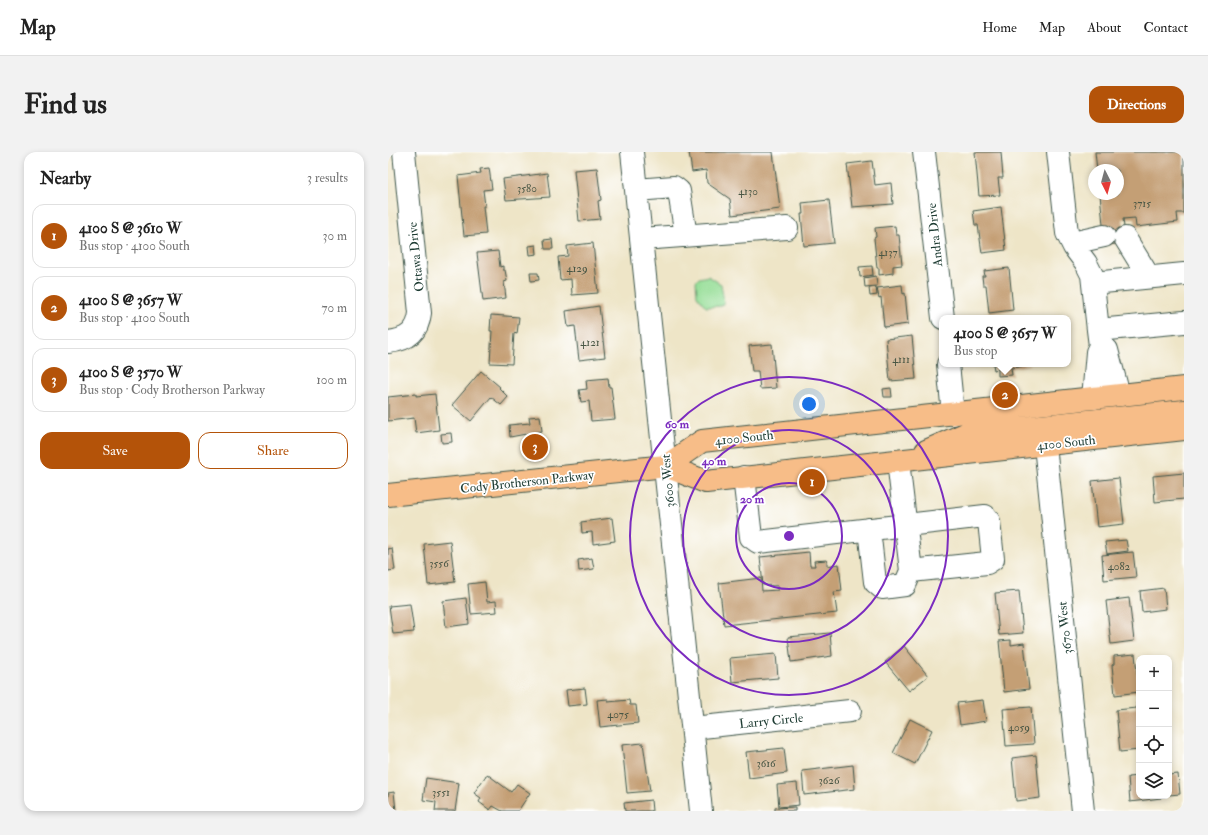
<!DOCTYPE html>
<html lang="en">
<head>
<meta charset="utf-8">
<style>
  :root { --surface:#fff; --page:#f2f2f2; --text:#222; --muted:#767676; --line:#e0e0e0; --accent:#b45309 }
  body { margin:0; font-family:"IM FELL Double Pica",serif; background:var(--page); color:var(--text) }
  .controls { position:absolute; right:12px; bottom:12px; display:grid; overflow:hidden; border-radius:8px; box-shadow:0 2px 6px #0003 }
  .controls button { width:36px; height:36px; display:grid; place-items:center; padding:0; border:0; border-bottom:1px solid var(--line); background:var(--surface); color:var(--text); font:20px sans-serif }
  .compass { position:absolute; left:700px; top:12px; width:36px; height:36px; border-radius:50%; background:var(--surface); box-shadow:0 2px 6px #0003; rotate:174deg }
  .you { position:absolute; left:421px; top:252px; width:14px; height:14px; margin:-10px; border:3px solid #fff; border-radius:50%; background:#1a73e8; box-shadow:0 0 0 6px #1a73e833 }
  .badge { display:grid; place-items:center; width:26px; height:26px; border-radius:50%; background:var(--accent); color:#fff; font-size:13px; font-weight:700 }
  .pin { position:absolute; translate:-50% -50%; border:2px solid #fff; box-shadow:0 1px 4px #0006 }
  .popup { position:absolute; left:551px; top:163px; width:132px; height:52px; box-sizing:border-box; display:grid; place-content:center; border-radius:8px; background:var(--surface); filter:drop-shadow(0 1px 3px #0005); font-size:13px; white-space:nowrap; color:var(--muted) }
  .popup b { font-size:15px; color:var(--text) }
  .popup::after { content:''; position:absolute; left:50%; top:100%; margin-left:-8px; border:8px solid transparent; border-top-color:var(--surface) }
  .list { margin:0; padding:0; list-style:none }
  h2 { display:flex; justify-content:space-between; align-items:center; height:52px; margin:0; padding:0 16px; font-size:17px }
  h2 small { font-size:13px; font-weight:400; color:var(--muted) }
  .list li { display:grid; grid-template-columns:26px 1fr auto; gap:12px; align-items:center; box-sizing:border-box; height:64px; margin:0 8px 8px; padding:0 8px; border:1px solid var(--line); border-radius:12px }
  .list b { display:block; font-size:15px; white-space:nowrap }
  .list p { margin:0; font-size:13px; white-space:nowrap; color:var(--muted) }
  .list em { font-size:13px; font-style:normal; color:var(--muted) }
  .actions { display:flex; gap:8px; padding:12px 16px }
  .actions a { flex:1; padding:9px 0; border:1px solid var(--accent); border-radius:12px; text-align:center; font-size:14px; color:var(--accent) }
  .actions .main { background:var(--accent); color:#fff }
  .icon { flex:none; width:22px; height:22px; fill:none; stroke:currentColor; stroke-width:2; stroke-linecap:round; stroke-linejoin:round }
  .map { position:relative; flex:none; width:796px; height:659px; overflow:hidden; border-radius:12px }
  header { display:flex; align-items:center; gap:24px; box-sizing:border-box; height:56px; padding:0 20px; background:var(--surface); border-bottom:1px solid var(--line) }
  header strong { font-size:19px }
  nav { display:flex; gap:22px; margin-inline-start:auto; font-size:14px }
  .intro { display:flex; align-items:center; justify-content:space-between; box-sizing:border-box; height:96px; padding:0 24px }
  h1 { margin:0; font-size:28px }
  .button { padding:10px 18px; border-radius:12px; background:var(--accent); color:#fff; font-size:14px; font-weight:700 }
  main { display:flex; gap:24px; padding:0 24px }
  aside { flex:1; background:var(--surface); border-radius:12px; box-shadow:0 2px 6px #0003 }
  .map>svg:first-child { display:block }
  .green { fill:#97de98; stroke:#5b8e66 }
  .building { fill:#c49f75 }
  .lines { fill:none; stroke-linecap:round; stroke-linejoin:round }
  .minor-casing { stroke:#3e564a; stroke-width:24 }
  .major-casing { stroke:#3e564a; stroke-width:24 }
  .minor { stroke:#fff; stroke-width:22 }
  .major { stroke:#f7bd88; stroke-width:22 }
  .ring { fill:none; stroke:#7b2cbf; stroke-width:2 }
  .labels { text-anchor:middle; stroke-width:3.5; stroke-linejoin:round; paint-order:stroke }
  .number-label { font-size:11px; fill:#485644 }
  .street-label { font-size:13px; fill:#1f3d34; stroke:#fff }
  .centre { fill:#7b2cbf; stroke:#fff; stroke-width:2 }
  .ring-label { font-size:12px; text-anchor:middle; font-weight:bold; fill:#7b2cbf; stroke:#fff; stroke-width:3.5; stroke-linejoin:round; paint-order:stroke }
</style>
</head>
<body>
<header>
<strong>Map</strong>
<nav><a>Home</a><a>Map</a><a>About</a><a>Contact</a></nav>
</header>
<div class="intro"><h1>Find us</h1><a class="button">Directions</a></div>
<main>
<aside>
<h2>Nearby<small>3 results</small></h2>
<ul class="list">
<li><span class="badge">1</span><div><b>4100 S @ 3610 W</b><p>Bus stop · 4100 South</p></div><em>30 m</em></li>
<li><span class="badge">2</span><div><b>4100 S @ 3657 W</b><p>Bus stop · 4100 South</p></div><em>70 m</em></li>
<li><span class="badge">3</span><div><b>4100 S @ 3570 W</b><p>Bus stop · Cody Brotherson Parkway</p></div><em>100 m</em></li>
</ul>
<div class="actions"><a class="main">Save</a><a>Share</a></div>
</aside>
<div class="map">
<svg width="796" height="659" viewBox="0 0 796 659">
  <rect width="100%" height="100%" fill="#fff"/>
  <filter id="ink" filterUnits="userSpaceOnUse"><feTurbulence type="fractalNoise" baseFrequency=".025" numOctaves="2"/><feDisplacementMap in="SourceGraphic" scale="8" xChannelSelector="R" yChannelSelector="G"/><feConvolveMatrix kernelMatrix="1 2 1 2 8 2 1 2 1" color-interpolation-filters="sRGB"/></filter>
  <filter id="wash" filterUnits="userSpaceOnUse"><feTurbulence type="fractalNoise" baseFrequency=".012" numOctaves="4" result="noise"/><feDisplacementMap in="SourceGraphic" scale="16" xChannelSelector="R" yChannelSelector="G"/><feGaussianBlur stdDeviation="0.9" result="paint"/><feColorMatrix in="noise" values="0 0 0 0 0 0 0 0 0 0 0 0 0 0 0 0 0 1.4 0 .05"/><feComposite in="paint" operator="in"/></filter>
  <g filter="url(#wash)">
    <rect width="100%" height="100%" fill="#eee5c7"/>
    <path class="green" d="M320,124L333,132L336,150L333,154L318,155L309,144L308,129L311,126Z"/>
    <g id="blocks">
      <path class="building" d="M301,0H385L392,57L344,63L342,47L319,31L318,18L304,20Z
        M587,0H613L615,26H610L612,43L591,44Z
        M707,0H796V61H789L790,70L748,75L747,66L735,67L738,91L717,93L712,42H730V18H709Z
        M484,9L487,33L503,31L505,52L464,55L459,12Z
        M101,16L104,37L95,38L97,54H95L98,82L76,84L70,24L93,21L92,17Z
        M209,16L213,48L210,49L212,67L191,69L186,18Z
        M159,21L162,45L118,48L115,27Z
        M441,48L446,91L416,94L413,62H415L414,51Z
        M613,55L618,98L594,101L590,73H587L585,59Z
        M507,74L508,83H511L514,113L505,114V121L491,123V116H489L486,86L488,85L487,76Z
        M164,87L165,97H157L156,88Z
        M205,91L210,141L184,143L183,127L172,128L170,105L180,104L179,94Z
        M148,93L149,102L142,103L141,94Z
        M110,99L112,115L115,114V118H117L119,129L116,130L118,146L95,149L89,101Z
        M484,114L485,123L472,125L471,115Z
        M621,116L625,158L601,161L598,133H595L594,124H597L596,119Z
        M142,121H150L151,128L143,129Z
        M488,124L489,134L477,135L476,126Z
        M514,133L515,142L517,141L520,172L496,175L493,145L491,146L489,136Z
        M488,135L489,143L482,144L481,136Z
        M211,154L217,205L191,208L187,174L180,175L178,159Z
        M103,163L131,165L129,182L126,181L124,212L102,211L104,179H102Z
        M524,184L528,227L502,229L498,187Z
        M384,192L388,236L372,237L370,219H364L361,194Z
        M605,212H642V213L623,216L624,223L610,224V217L606,218Z
        M93,219L112,235L111,236L120,245L113,253L103,245L83,269L64,253Z
        M220,226L221,235H223L227,267L203,269L201,249L193,250L191,238L199,237L198,228Z
        M503,236L504,245H496L495,237Z
        M28,242V244L47,242L51,278L28,281L26,266L0,269V245Z
        M152,264L154,279L122,285L121,273L142,271L141,265Z
        M63,281L64,290L54,291L53,282Z
        M796,321V347L767,350L765,324Z
        M731,326L736,372L709,375L704,329Z
        M224,366L227,389L205,392L204,380L194,381L193,370Z
        M738,388L740,399L719,402L717,390Z
        M62,389L67,430L40,433L36,392Z
        M4,396L7,418L0,419V397Z
        M421,400L422,414H427L426,409L439,408V414L451,412L454,439L446,440L449,461L336,473L331,431L373,426L374,439L390,438V434L375,433L372,405Z
        M745,400L748,425L716,428L714,403Z
        M204,406L206,417L191,419L190,408Z
        M97,430L99,450L108,449L109,460L83,462L80,432Z
        M776,436L778,457L754,460L752,439Z
        M631,439L635,481L611,483L607,441Z
        M78,446L81,472L58,475L55,449Z
        M741,446L746,489L723,492L718,449Z
        M22,452L26,480L5,482L1,454Z
        M442,481L444,504L403,510L400,485Z
        M623,488V493L636,491L641,537L616,540L611,489Z
        M516,494L540,524L521,539L497,510Z
        M388,502L390,526L344,530L342,506Z
        M747,502L751,540L727,543L724,513L726,512V504Z
        M197,536L199,552L180,554L178,538Z
        M220,547V550L241,548L242,553H248L250,571L212,575L209,548Z
        M595,548L598,569L572,573L569,551Z
        M748,551H751V598L732,600L728,558L749,556Z
        M643,555L646,592L618,594L615,557Z
        M522,567L544,578L527,612L505,601Z
        M255,591L262,639L239,641L234,593Z
        M396,596L399,621L361,626L358,600Z
        M648,603L652,646L628,649L624,606Z
        M465,613L467,637L416,643L414,619Z
        M99,622L123,640L129,632L142,641L130,659H114L105,654L102,658L91,650L93,646L86,641Z
        M790,622L792,642L781,643V623Z
        M751,624V644H773V646L742,650L740,625Z
        M38,626L71,631L67,659H47L48,650L35,648Z
        M409,631L411,653L391,655L389,633Z
        M6,640L8,659H0V641Z
        M263,648L264,659H237L236,651Z
        M407,655V659H387V656Z"/>
    </g>
  </g>
  <g filter="url(#ink)">
    <use href="#blocks" fill-opacity="0" stroke="#3e564a" stroke-width="1"/>
    <g class="lines">
      <defs>
        <path id="minor" d="M244,0L313,659
          M536,0L555,166
          M670,0L679,81L686,95L698,111L704,123L710,178
          M248,38L286,35L291,39L298,84
          M737,86L761,125
          M254,87L399,76
          M684,91L716,84
          M705,131L796,122
          M0,190C19,188 30,180 32,161L16,0
          M712,194L719,198L731,243
          M560,212L565,262
          M705,246L709,200L712,194L710,178L796,170
          M657,293L695,659
          M356,325L363,385L370,390L597,364L601,369L605,407L599,411L523,419L510,309
          M481,377L487,430L494,436L517,433L523,419
          M305,576L462,559"/>
        <path id="major" d="M538,299L577,282L796,259
          M278,314L314,289L796,236
          M0,343L278,314L318,330L796,277"/>
      </defs>
      <use href="#minor" class="minor-casing"/>
      <use href="#major" class="major-casing"/>
      <use href="#minor" class="minor"/>
      <use href="#major" class="major"/>
    </g>
  </g>
  <g class="ring">
    <circle cx="401" cy="384" r="53"/>
    <circle cx="401" cy="384" r="106"/>
    <circle cx="401" cy="384" r="159"/>
  </g>
  <g class="labels">
    <g class="number-label">
      <text x="139" y="40">3580</text>
      <text x="360" y="43">4130</text>
      <text x="754" y="55">3715</text>
      <text x="500" y="104">4137</text>
      <text x="189" y="120">4129</text>
      <text x="202" y="194">4121</text>
      <text x="513" y="211">4111</text>
      <text x="51" y="415">3556</text>
      <text x="731" y="418">4082</text>
      <text x="230" y="566">4075</text>
      <text x="631" y="579">4059</text>
      <text x="378" y="615">3616</text>
      <text x="441" y="632">3626</text>
      <text x="53" y="644">3551</text>
    </g>
    <g class="street-label">
      <text transform="translate(546 83) rotate(-96)" y="5">Andra Drive</text>
      <text transform="translate(27 105) rotate(-96)" y="5">Ottawa Drive</text>
      <text transform="translate(356 285) rotate(-6)" y="5">4100 South</text>
      <text transform="translate(678 290) rotate(-6)" y="5">4100 South</text>
      <text transform="translate(139 329) rotate(-6)" y="5">Cody Brotherson Parkway</text>
      <text transform="translate(279 329) rotate(-95)" y="5">3600 West</text>
      <text transform="translate(676 476) rotate(-96)" y="5">3670 West</text>
      <text transform="translate(383 568) rotate(-6)" y="5">Larry Circle</text>
    </g>
  </g>
  <circle cx="401" cy="384" r="6" class="centre"/>
  <g class="ring-label">
    <text x="289" y="276">60 m</text>
    <text x="326" y="313">40 m</text>
    <text x="364" y="351">20 m</text>
  </g>
</svg>
<div class="controls">
<button>+</button>
<button>−</button>
<button><svg class="icon" aria-label="locate" viewBox="0 0 24 24"><circle cx="12" cy="12" r="6"/><path d="M12 2v4M12 18v4M2 12h4M18 12h4"/></svg></button>
<button><svg class="icon" aria-label="layers" viewBox="0 0 24 24"><path d="M12 4l9 5-9 5-9-5zM3 14l9 5 9-5"/></svg></button>
</div>
<svg class="compass" viewBox="-18 -18 36 36"><path d="M0-13l5 13h-10z" fill="#e53935"/><path d="M0 13l5-13h-10z" fill="#767676"/></svg>
<div class="you"></div>
<div class="pin badge" style="left:424px;top:330px">1</div>
<div class="pin badge" style="left:617px;top:243px">2</div>
<div class="popup"><b>4100 S @ 3657 W</b>Bus stop</div>
<div class="pin badge" style="left:147px;top:295px">3</div>
</div>
</main>
</body>
</html>
